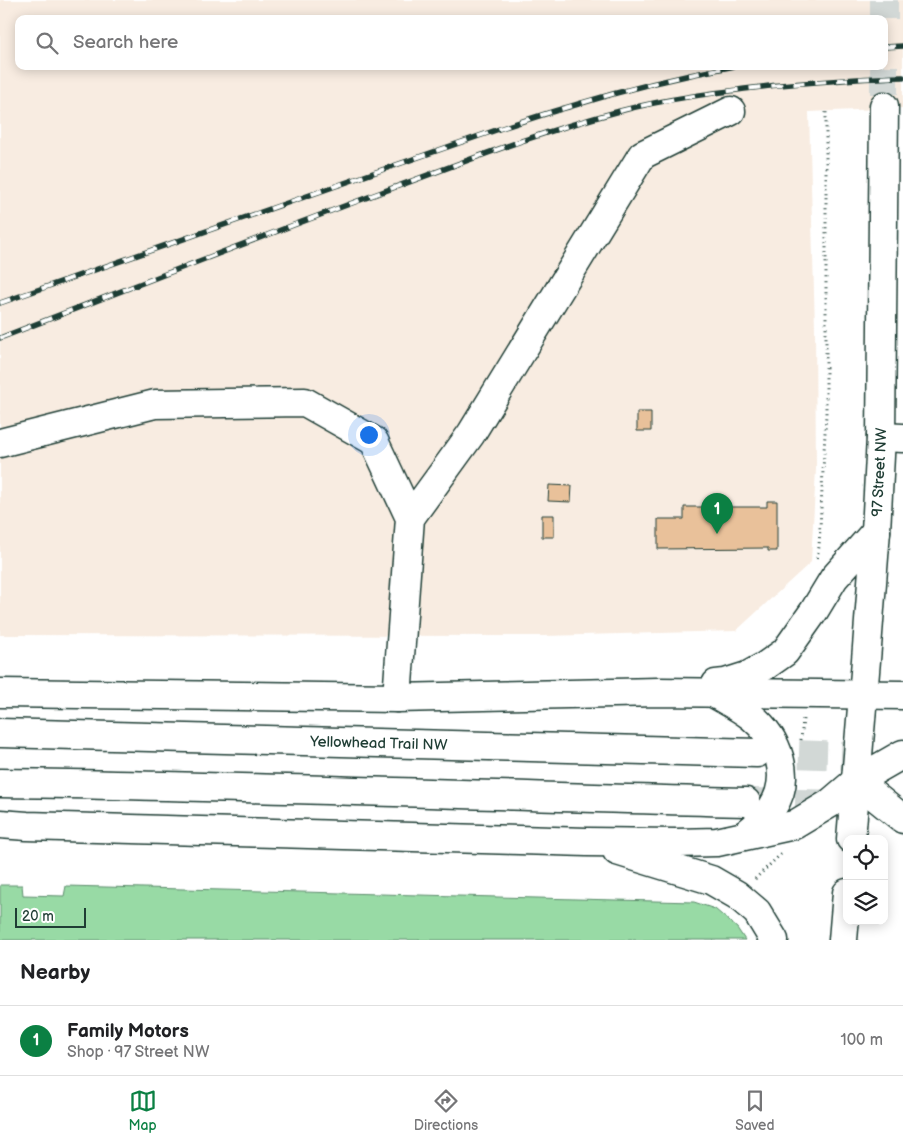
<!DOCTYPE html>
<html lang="en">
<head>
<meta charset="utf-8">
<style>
  :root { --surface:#fff; --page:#f6f6f6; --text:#202124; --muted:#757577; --line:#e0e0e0; --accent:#0b8043 }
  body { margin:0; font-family:"Balsamiq Sans",sans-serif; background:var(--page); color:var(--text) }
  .controls { position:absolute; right:15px; bottom:15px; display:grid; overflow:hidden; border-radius:10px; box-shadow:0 2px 12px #0003 }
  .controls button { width:45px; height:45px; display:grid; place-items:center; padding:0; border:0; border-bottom:1px solid var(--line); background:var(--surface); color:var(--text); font:25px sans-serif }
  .scale { position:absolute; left:15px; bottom:12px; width:71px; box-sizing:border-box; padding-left:5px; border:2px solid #1f3d34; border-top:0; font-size:14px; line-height:18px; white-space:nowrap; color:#1f3d34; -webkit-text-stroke:4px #fff; paint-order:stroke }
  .you { position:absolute; left:368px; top:434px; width:18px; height:18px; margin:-12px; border:4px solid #fff; border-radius:50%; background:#1a73e8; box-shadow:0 0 0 8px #1a73e833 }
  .badge { display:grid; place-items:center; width:32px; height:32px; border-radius:50%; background:var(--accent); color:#fff; font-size:16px; font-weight:700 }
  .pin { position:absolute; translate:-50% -41px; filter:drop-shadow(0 1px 2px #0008) }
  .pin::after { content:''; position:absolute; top:26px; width:18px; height:15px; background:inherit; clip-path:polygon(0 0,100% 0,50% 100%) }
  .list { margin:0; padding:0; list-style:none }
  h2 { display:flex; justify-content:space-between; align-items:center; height:65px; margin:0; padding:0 20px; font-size:21px }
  h2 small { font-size:16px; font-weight:400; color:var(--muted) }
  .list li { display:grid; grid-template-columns:32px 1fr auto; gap:15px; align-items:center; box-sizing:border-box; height:70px; padding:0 20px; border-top:1px solid var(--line) }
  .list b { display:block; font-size:19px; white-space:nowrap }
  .list p { margin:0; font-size:16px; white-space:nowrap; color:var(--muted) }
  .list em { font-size:16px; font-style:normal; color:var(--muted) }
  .icon { flex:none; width:28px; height:28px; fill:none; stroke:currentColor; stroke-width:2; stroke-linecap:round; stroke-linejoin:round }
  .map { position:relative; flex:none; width:903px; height:940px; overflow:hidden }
  .search { position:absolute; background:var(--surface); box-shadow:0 2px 12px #0003; left:15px; right:15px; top:15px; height:55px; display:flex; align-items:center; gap:12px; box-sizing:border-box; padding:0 18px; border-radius:10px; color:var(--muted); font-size:19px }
  .sheet { height:135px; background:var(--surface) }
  nav { display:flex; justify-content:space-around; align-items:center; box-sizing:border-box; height:70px; border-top:1px solid var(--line); background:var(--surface); font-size:14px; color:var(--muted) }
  nav a { display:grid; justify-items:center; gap:2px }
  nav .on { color:var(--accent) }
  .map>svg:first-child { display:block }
  .built { fill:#f8ece1; fill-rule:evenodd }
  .green { fill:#98daa5; stroke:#5c8c6c }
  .building { fill:#e9c19a; stroke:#1f3d34 }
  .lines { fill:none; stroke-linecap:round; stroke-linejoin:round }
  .major-tunnel { stroke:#d2d8d6; stroke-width:28; stroke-dasharray:28 14; stroke-linecap:butt }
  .highway-tunnel { stroke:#d2d8d6; stroke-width:28; stroke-dasharray:28 14; stroke-linecap:butt }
  .minor-casing { stroke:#1f3d34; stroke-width:31 }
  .major-casing { stroke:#1f3d34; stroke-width:31 }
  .highway-casing { stroke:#1f3d34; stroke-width:31 }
  .path { stroke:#1f3d34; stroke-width:3; stroke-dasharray:1 4; stroke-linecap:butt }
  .minor { stroke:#fff; stroke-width:28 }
  .major { stroke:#fff; stroke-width:28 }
  .highway { stroke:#fff; stroke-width:28 }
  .rail-casing { stroke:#1f3d34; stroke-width:5.5 }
  .rail { stroke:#fff; stroke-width:4; stroke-dasharray:11; stroke-linecap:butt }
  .labels { text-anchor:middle; stroke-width:4; stroke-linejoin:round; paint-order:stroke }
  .street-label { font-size:15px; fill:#1f3d34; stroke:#fff }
</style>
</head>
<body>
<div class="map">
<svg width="903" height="940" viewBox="0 0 903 940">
  <rect width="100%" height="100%" fill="#fff"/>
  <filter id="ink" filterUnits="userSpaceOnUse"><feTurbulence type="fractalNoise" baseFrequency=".02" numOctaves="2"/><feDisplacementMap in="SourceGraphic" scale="10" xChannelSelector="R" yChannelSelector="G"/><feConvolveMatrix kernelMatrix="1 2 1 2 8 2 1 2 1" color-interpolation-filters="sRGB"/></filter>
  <g filter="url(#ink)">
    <path class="built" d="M0,0H903V108L809,112L815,328L816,469L811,562L736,631L543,636L0,635ZM19,19H884V66H19Z"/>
    <path class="green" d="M0,885H22L23,895L64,896L66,886L694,902L715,909L737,928L745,940H0Z"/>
    <path class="building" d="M637,412H651V431H637Z
      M549,485L572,486L571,502L548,501Z
      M767,501H777V551H768V548L658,549V519H684V507H767Z
      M542,515H554V537H542Z"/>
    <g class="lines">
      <path class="major-tunnel" d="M884,0V19
        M884,66V106"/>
      <path class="highway-tunnel" d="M757,753L882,757
        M753,802L842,804"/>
      <defs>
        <path id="minor" d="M881,437L903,438
          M0,443L155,404L305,402L374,441L410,518L397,698
          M410,518L471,434L642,155L731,111"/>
        <g id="major">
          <path id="s1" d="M851,839L866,660L876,531L881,437L884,106"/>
          <path d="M843,940L847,893"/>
        </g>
        <g id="highway">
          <path d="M716,684L725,683L747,676L765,666L785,652L814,611L834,578L876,531"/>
          <path d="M712,692C725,700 739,707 751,716C778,738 793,777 772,808C765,819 755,827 745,835"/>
          <path d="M0,693L397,698L658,692L903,695"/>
          <path id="s2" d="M0,733L757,753"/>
          <path d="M856,781L903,819"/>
          <path d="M0,783C249,786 498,796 746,802"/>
          <path d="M0,824L27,826L587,842L676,843L717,842L794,825L829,804L856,781L903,754"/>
          <path d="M617,851L711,880L737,895L757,912L774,940"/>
        </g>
      </defs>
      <use href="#minor" class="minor-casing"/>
      <use href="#major" class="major-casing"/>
      <use href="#highway" class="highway-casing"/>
      <path class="path" d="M817,558L819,547L826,414V111
        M801,740L803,719
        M755,879L781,854"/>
      <use href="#minor" class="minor"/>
      <use href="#major" class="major"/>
      <use href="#highway" class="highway"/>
      <defs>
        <path id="rail" d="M884,47L903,46
          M0,303L502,128C526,120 550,112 575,105C627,89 681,76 735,66
          M0,338C127,289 254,239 382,192C461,163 539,132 620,111C669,98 720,92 770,86C815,82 858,78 903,77"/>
      </defs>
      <use href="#rail" class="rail-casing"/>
      <use href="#rail" class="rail"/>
    </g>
  </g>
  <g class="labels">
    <g class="street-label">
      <text dy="5" stroke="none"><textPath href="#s1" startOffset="368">97 Street NW</textPath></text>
      <text dy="5" stroke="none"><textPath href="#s2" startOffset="379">Yellowhead Trail NW</textPath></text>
    </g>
  </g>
</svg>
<div class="controls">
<button><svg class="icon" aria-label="locate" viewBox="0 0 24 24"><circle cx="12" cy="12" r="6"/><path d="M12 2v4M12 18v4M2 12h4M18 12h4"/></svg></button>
<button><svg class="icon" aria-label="layers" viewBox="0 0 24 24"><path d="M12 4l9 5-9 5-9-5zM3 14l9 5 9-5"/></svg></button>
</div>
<div class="scale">20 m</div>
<div class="you"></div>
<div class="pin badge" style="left:717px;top:534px">1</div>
<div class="search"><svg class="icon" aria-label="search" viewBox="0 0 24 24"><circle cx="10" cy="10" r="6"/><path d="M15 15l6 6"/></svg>Search here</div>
</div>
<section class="sheet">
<h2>Nearby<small></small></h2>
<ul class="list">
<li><span class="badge">1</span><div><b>Family Motors</b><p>Shop · 97 Street NW</p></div><em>100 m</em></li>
</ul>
</section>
<nav>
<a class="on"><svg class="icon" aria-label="map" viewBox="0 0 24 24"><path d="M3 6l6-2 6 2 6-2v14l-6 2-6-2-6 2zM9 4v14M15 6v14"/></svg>Map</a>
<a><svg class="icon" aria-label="directions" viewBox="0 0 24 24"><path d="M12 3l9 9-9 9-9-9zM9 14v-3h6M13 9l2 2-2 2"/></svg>Directions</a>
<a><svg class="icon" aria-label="saved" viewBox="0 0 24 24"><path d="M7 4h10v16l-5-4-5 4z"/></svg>Saved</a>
</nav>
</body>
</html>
